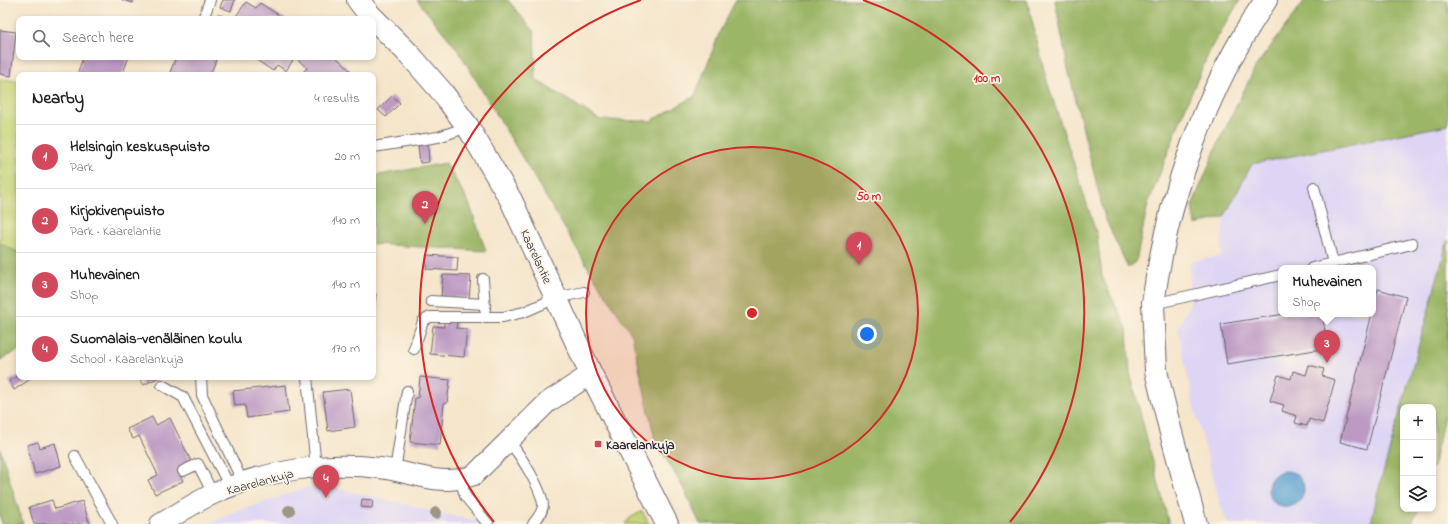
<!DOCTYPE html>
<html lang="en">
<head>
<meta charset="utf-8">
<style>
  :root { --surface:#fff; --page:#f2f2f2; --text:#222; --muted:#767676; --line:#e0e0e0; --accent:#d1495b }
  body { margin:0; font-family:"Indie Flower",sans-serif; background:var(--page); color:var(--text) }
  .controls { position:absolute; right:12px; bottom:12px; display:grid; overflow:hidden; border-radius:8px; box-shadow:0 2px 6px #0003 }
  .controls button { width:36px; height:36px; display:grid; place-items:center; padding:0; border:0; border-bottom:1px solid var(--line); background:var(--surface); color:var(--text); font:20px sans-serif }
  .you { position:absolute; left:867px; top:334px; width:14px; height:14px; margin:-10px; border:3px solid #fff; border-radius:50%; background:#1a73e8; box-shadow:0 0 0 6px #1a73e833 }
  .badge { display:grid; place-items:center; width:26px; height:26px; border-radius:50%; background:var(--accent); color:#fff; font-size:13px; font-weight:700 }
  .pin { position:absolute; translate:-50% -33px; filter:drop-shadow(0 1px 2px #0008) }
  .pin::after { content:''; position:absolute; top:21px; width:14px; height:12px; background:inherit; clip-path:polygon(0 0,100% 0,50% 100%) }
  .popup { position:absolute; left:1278px; top:265px; width:98px; height:52px; box-sizing:border-box; display:grid; place-content:center; border-radius:8px; background:var(--surface); filter:drop-shadow(0 1px 3px #0005); font-size:13px; white-space:nowrap; color:var(--muted) }
  .popup b { font-size:15px; color:var(--text) }
  .popup::after { content:''; position:absolute; left:50%; top:100%; margin-left:-8px; border:8px solid transparent; border-top-color:var(--surface) }
  .list { margin:0; padding:0; list-style:none }
  h2 { display:flex; justify-content:space-between; align-items:center; height:52px; margin:0; padding:0 16px; font-size:17px }
  h2 small { font-size:13px; font-weight:400; color:var(--muted) }
  .list li { display:grid; grid-template-columns:26px 1fr auto; gap:12px; align-items:center; box-sizing:border-box; height:64px; padding:0 16px; border-top:1px solid var(--line) }
  .list b { display:block; font-size:15px; white-space:nowrap }
  .list p { margin:0; font-size:13px; white-space:nowrap; color:var(--muted) }
  .list em { font-size:13px; font-style:normal; color:var(--muted) }
  .icon { flex:none; width:22px; height:22px; fill:none; stroke:currentColor; stroke-width:2; stroke-linecap:round; stroke-linejoin:round }
  .map { position:relative; flex:none; width:1448px; height:524px; overflow:hidden }
  .search { position:absolute; background:var(--surface); box-shadow:0 2px 6px #0003; left:16px; top:16px; width:360px; height:44px; display:flex; align-items:center; gap:10px; box-sizing:border-box; padding:0 14px; border-radius:8px; color:var(--muted); font-size:15px }
  .panel { position:absolute; background:var(--surface); box-shadow:0 2px 6px #0003; left:16px; top:72px; width:360px; height:308px; border-radius:8px }
  .map>svg:first-child { display:block }
  .built { fill:#ded5f5; fill-rule:evenodd }
  .green { fill:#c5d477; stroke:#747b59 }
  .forest { fill:#9cb668; stroke:#5f6c52 }
  .water { fill:#5aa1d0; stroke:#3e6286 }
  .building { fill:#bc9ac4 }
  .lines { fill:none; stroke-linecap:round; stroke-linejoin:round }
  .service-casing { stroke:#6c666d; stroke-width:12 }
  .minor-casing { stroke:#6c666d; stroke-width:22 }
  .secondary-casing { stroke:#6c666d; stroke-width:24 }
  .trunk-casing { stroke:#6c666d; stroke-width:24 }
  .service { stroke:#fff; stroke-width:10 }
  .minor { stroke:#fff; stroke-width:20 }
  .secondary { stroke:#fff; stroke-width:22 }
  .trunk { stroke:#fff; stroke-width:22 }
  .tree { fill:#9c9785 }
  .ring { fill:none; stroke:#d62828; stroke-width:2 }
  .poi-dot { fill:#d1495b; stroke:#fcf5e5; stroke-width:1.5 }
  .labels { text-anchor:middle; stroke-width:3.5; stroke-linejoin:round; paint-order:stroke }
  .street-label { font-size:13px; fill:#22223b; stroke:#fcf5e5 }
  .poi-label { font-size:13px; font-weight:bold; fill:#22223b; stroke:#fcf5e5; text-anchor:start }
  .centre { fill:#d62828; stroke:#fcf5e5; stroke-width:2 }
  .ring-label { font-size:12px; text-anchor:middle; font-weight:bold; fill:#d62828; stroke:#fcf5e5; stroke-width:3.5; stroke-linejoin:round; paint-order:stroke }
</style>
</head>
<body>
<div class="map">
<svg width="1448" height="524" viewBox="0 0 1448 524">
  <rect width="100%" height="100%" fill="#fcf5e5"/>
  <filter id="ink" filterUnits="userSpaceOnUse"><feTurbulence type="fractalNoise" baseFrequency=".025" numOctaves="2"/><feDisplacementMap in="SourceGraphic" scale="8" xChannelSelector="R" yChannelSelector="G"/><feConvolveMatrix kernelMatrix="1 2 1 2 8 2 1 2 1" color-interpolation-filters="sRGB"/></filter>
  <filter id="wash" filterUnits="userSpaceOnUse"><feTurbulence type="fractalNoise" baseFrequency=".012" numOctaves="4" result="noise"/><feDisplacementMap in="SourceGraphic" scale="16" xChannelSelector="R" yChannelSelector="G"/><feGaussianBlur stdDeviation="0.9" result="paint"/><feColorMatrix in="noise" values="0 0 0 0 0 0 0 0 0 0 0 0 0 0 0 0 0 1.4 0 .05"/><feComposite in="paint" operator="in"/></filter>
  <g filter="url(#wash)">
    <rect width="100%" height="100%" fill="#f5e5ca"/>
    <path class="built" d="M1448,125V240L1377,495L1371,524H1228L1220,504L1192,399L1178,328L1190,304V262L1221,256L1224,217L1252,164ZM1281,268H1373V314H1281Z
      M318,484L488,524H209L234,512Z"/>
    <path class="green" d="M0,79L19,81V350L0,360Z
      M642,511L649,524H625L630,518Z"/>
    <path class="forest" d="M417,0H508L534,32L536,80L600,120L651,121L695,96L720,31L736,0H1027L1046,78L1097,235L1102,277L1127,329L1130,373L1169,524H700L685,491L655,440L632,335L592,274L458,50Z
      M1055,0H1240L1211,48L1186,106L1148,204L1136,261L1128,268L1105,218L1068,69Z
      M1305,0H1448V125L1252,164L1224,217L1195,225L1192,206L1220,139L1256,66Z
      M446,163L469,203L486,251L373,244V176Z
      M1448,240V398L1433,468V407H1403V509H1419L1411,524H1371L1377,495Z
      M0,243L19,253V350L0,360Z
      M0,448L23,524H2L0,517Z"/>
    <path class="water" d="M1268 489a18 18 0 1 1 36 0a18 18 0 1 1-36 0Z"/>
    <g id="blocks">
      <path class="building" d="M122,0H133V3Z
        M223,0H235L231,11L220,7Z
        M246,2L256,8L260,3L285,19H234Z
        M218,14L230,19H216Z
        M0,30L16,32L11,76L0,74Z
        M83,57H129L122,75H77Z
        M176,57H208L216,60L210,75H169Z
        M252,57H336L355,75H300L307,68L295,57L286,71L277,65L273,71Z
        M392,96L400,103L386,117L378,110Z
        M428,144L429,162L420,163L418,145Z
        M427,255L458,257L457,271L426,269Z
        M443,275L471,276L469,298L441,296Z
        M1378,289L1406,297L1367,449L1340,442Z
        M373,293L376,294L374,311H373Z
        M1285,314H1322L1328,348L1227,364L1221,324Z
        M444,321L457,322L456,328L467,329L464,357L430,354L433,326L444,327Z
        M1309,365L1324,369L1322,376L1335,380L1323,423L1309,419L1307,426L1295,423L1297,416L1282,411L1284,405L1270,401L1278,375L1291,379L1293,371L1306,375Z
        M19,375V377H27L29,380L14,390L9,381Z
        M139,377H160L143,385Z
        M420,377L450,380L447,403H444L440,445L410,442L415,398H418Z
        M286,385L289,412L247,418L245,405L235,406L233,391Z
        M350,389L355,427L328,431L323,392Z
        M152,417L156,425L170,418L192,463L177,470L183,481L155,494L148,480L158,475L139,436L133,439L127,429Z
        M38,442L40,448L55,443L61,466L35,474L27,445Z
        M362,499L373,500L372,508L361,507Z
        M52,500L55,509L82,501L90,524H34L29,507Z"/>
    </g>
  </g>
  <g filter="url(#ink)">
    <use href="#blocks" fill-opacity="0" stroke="#6c666d" stroke-width="1"/>
    <g class="lines">
      <defs>
        <path id="service" d="M203,19L210,0
          M373,147L438,137L468,127
          M1314,187L1333,263
          M1312,268L1412,244
          M483,279L485,309
          M431,301L485,304
          M1153,304L1281,275
          M414,349L423,321L430,317H503L524,312L556,298L584,292
          M201,377L202,395L243,483
          M307,377L316,468
          M162,385L183,397L230,487
          M508,440C519,453 542,489 543,505C543,512 537,519 533,524
          M75,456L112,524
          M183,471L198,464L213,494
          M395,471L407,391
          M461,480L465,496L488,524"/>
        <path id="minor" d="M160,524C178,514 195,502 213,494C262,471 326,461 380,468C414,472 440,488 474,475L548,402L591,374"/>
        <path id="secondary" d="M358,0L368,13L409,54L442,92L468,127L511,200L591,374L667,524
          M1153,304L1156,371L1170,429L1196,524"/>
        <path id="trunk" d="M1153,304C1167,198 1206,88 1266,0"/>
      </defs>
      <use href="#service" class="service-casing"/>
      <use href="#minor" class="minor-casing"/>
      <use href="#secondary" class="secondary-casing"/>
      <use href="#trunk" class="trunk-casing"/>
      <use href="#service" class="service"/>
      <use href="#minor" class="minor"/>
      <use href="#secondary" class="secondary"/>
      <use href="#trunk" class="trunk"/>
    </g>
    <g class="tree">
      <circle cx="289" cy="511" r="6"/>
      <circle cx="436" cy="513" r="6"/>
    </g>
  </g>
  <circle cx="752" cy="313" r="166" fill="#d62828" fill-opacity=".12"/>
  <g class="ring">
    <circle cx="752" cy="313" r="166"/>
    <path d="M494 522A332 332 0 0 1 641 0M863 0A332 332 0 0 1 1010 522"/>
  </g>
  <rect class="poi-dot" x="594" y="440" width="8" height="8" rx="2"/>
  <g class="labels">
    <g class="street-label">
      <text transform="translate(537 256) rotate(65)" y="5">Kaarelantie</text>
      <text transform="translate(260 481) rotate(-15)" y="5">Kaarelankuja</text>
    </g>
    <g class="poi-label">
      <text x="606" y="449">Kaarelankuja</text>
    </g>
  </g>
  <circle cx="752" cy="313" r="6" class="centre"/>
  <g class="ring-label">
    <text x="987" y="82">100 m</text>
    <text x="869" y="200">50 m</text>
  </g>
</svg>
<div class="controls">
<button>+</button>
<button>−</button>
<button><svg class="icon" aria-label="layers" viewBox="0 0 24 24"><path d="M12 4l9 5-9 5-9-5zM3 14l9 5 9-5"/></svg></button>
</div>
<div class="you"></div>
<div class="pin badge" style="left:859px;top:265px">1</div>
<div class="pin badge" style="left:425px;top:224px">2</div>
<div class="pin badge" style="left:1327px;top:363px">3</div>
<div class="popup"><b>Muhevainen</b>Shop</div>
<div class="pin badge" style="left:326px;top:498px">4</div>
<div class="search"><svg class="icon" aria-label="search" viewBox="0 0 24 24"><circle cx="10" cy="10" r="6"/><path d="M15 15l6 6"/></svg>Search here</div>
<section class="panel">
<h2>Nearby<small>4 results</small></h2>
<ul class="list">
<li><span class="badge">1</span><div><b>Helsingin keskuspuisto</b><p>Park</p></div><em>20 m</em></li>
<li><span class="badge">2</span><div><b>Kirjokivenpuisto</b><p>Park · Kaarelantie</p></div><em>140 m</em></li>
<li><span class="badge">3</span><div><b>Muhevainen</b><p>Shop</p></div><em>140 m</em></li>
<li><span class="badge">4</span><div><b>Suomalais-venäläinen koulu</b><p>School · Kaarelankuja</p></div><em>170 m</em></li>
</ul>
</section>
</div>
</body>
</html>
